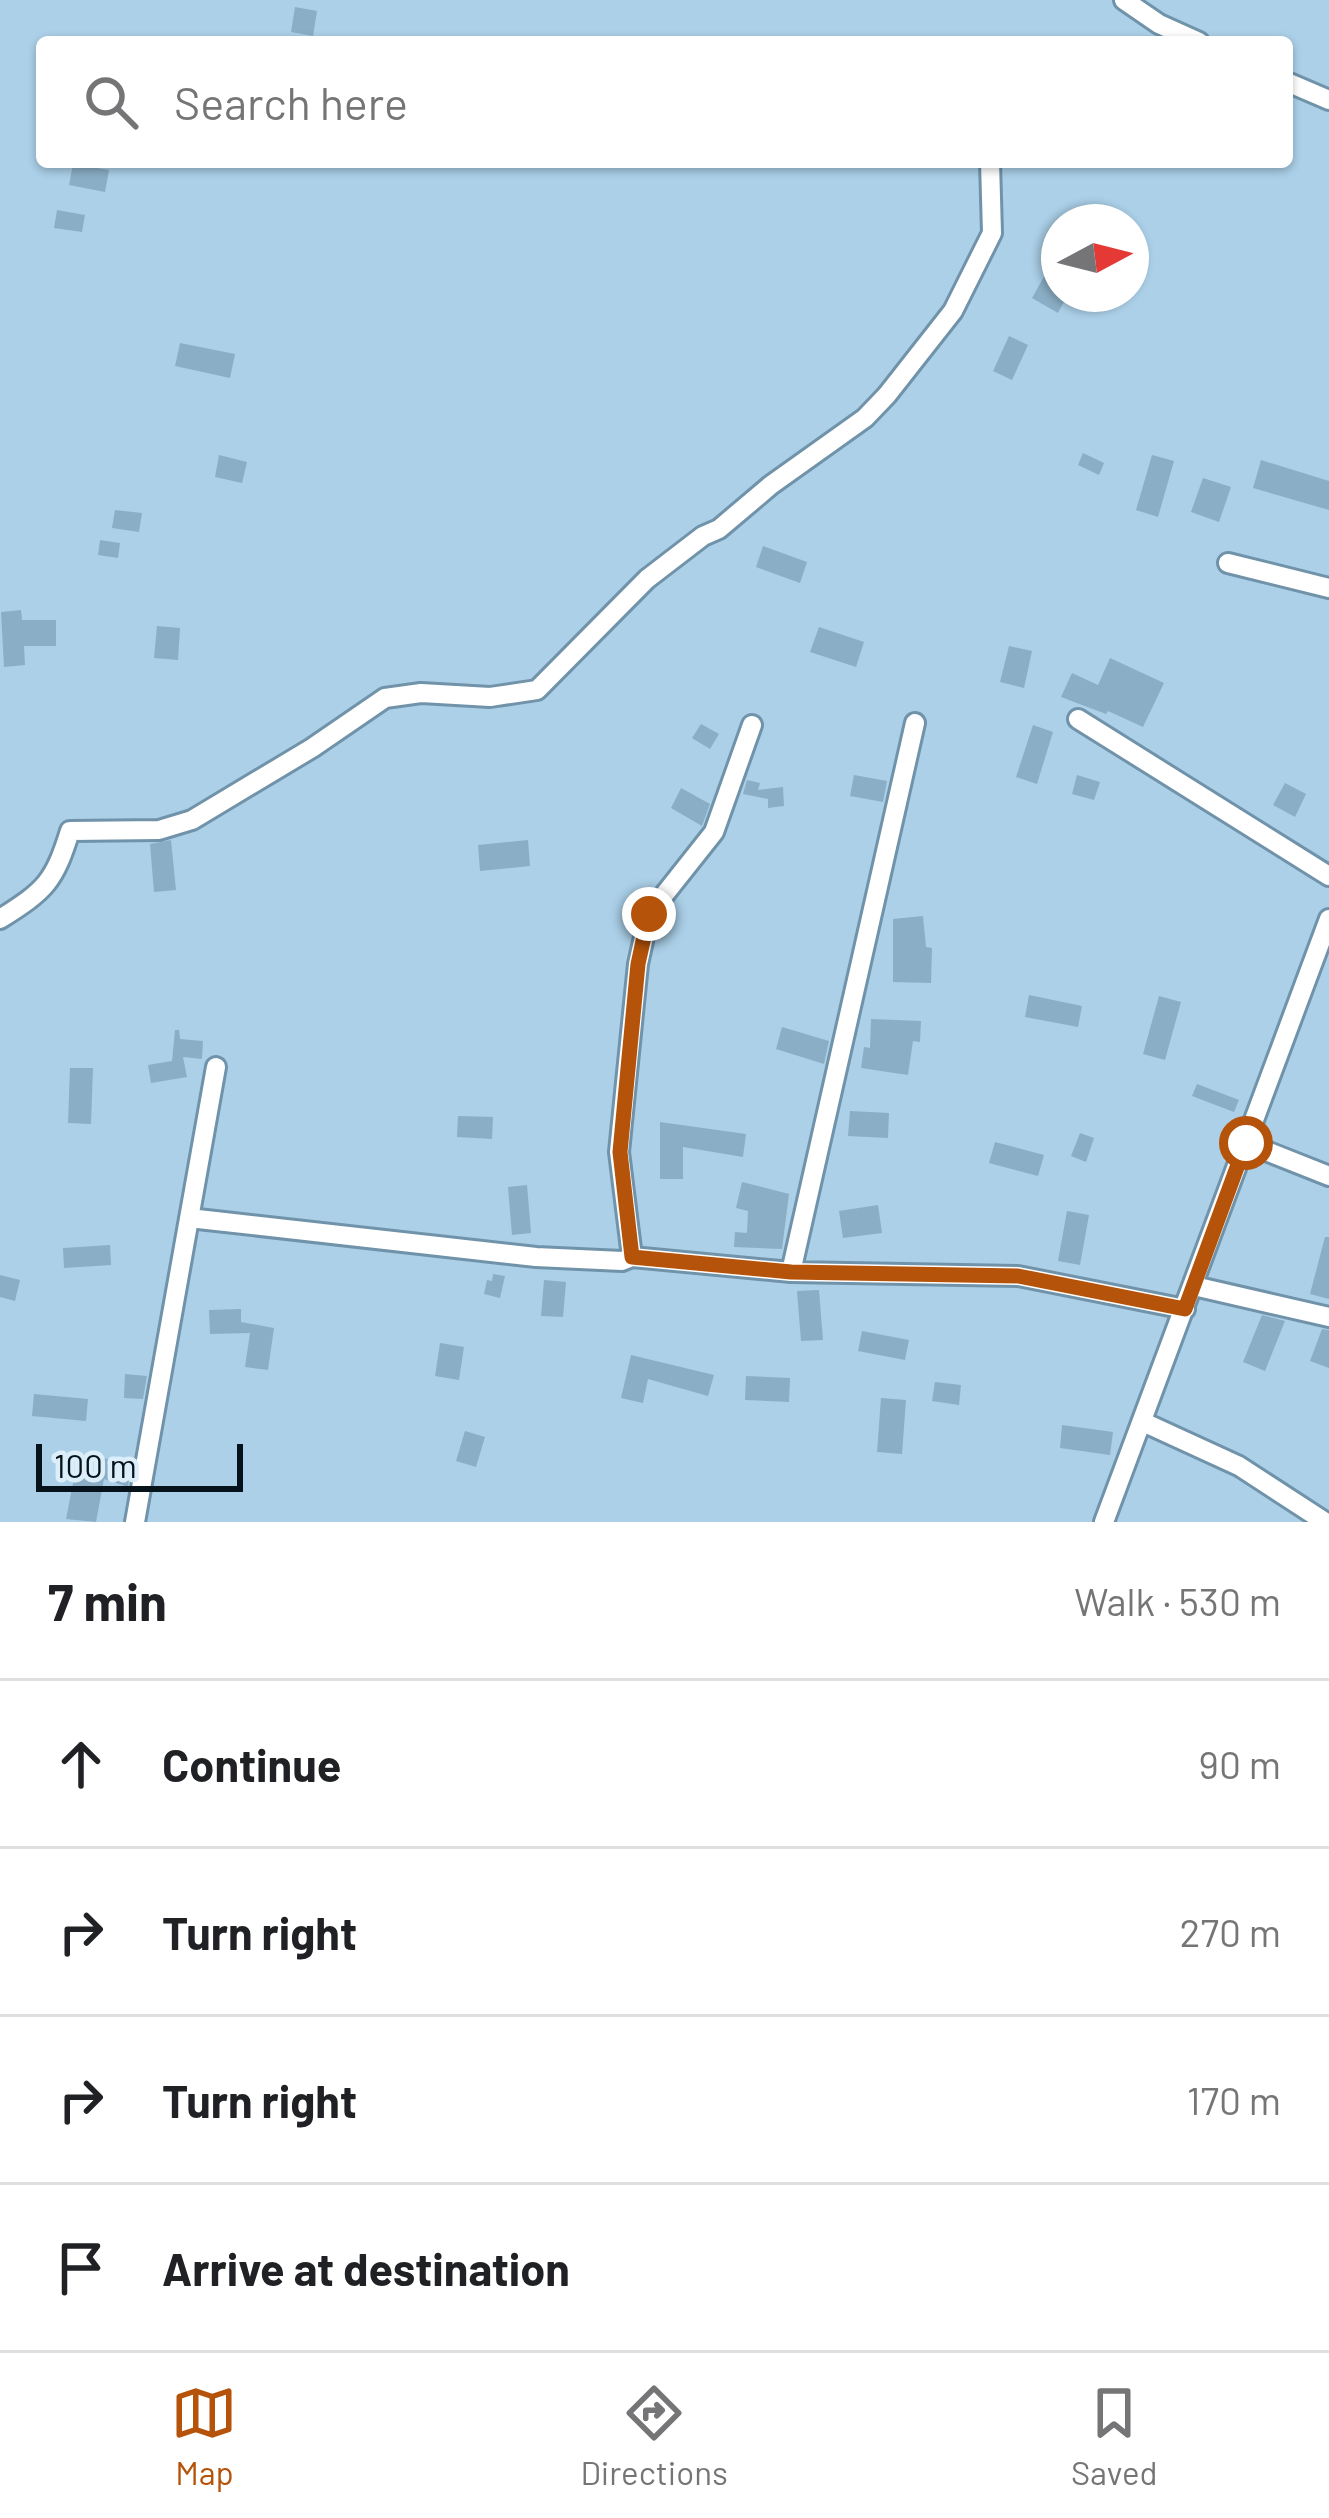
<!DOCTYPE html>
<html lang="en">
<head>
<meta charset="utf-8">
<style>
  :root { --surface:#fff; --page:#f2f2f2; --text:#202124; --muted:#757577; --line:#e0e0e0; --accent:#b45309 }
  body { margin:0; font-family:Barlow,sans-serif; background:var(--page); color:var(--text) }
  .compass { position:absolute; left:1041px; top:204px; width:108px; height:108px; border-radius:50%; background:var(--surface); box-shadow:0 3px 9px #0004; rotate:83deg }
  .scale { position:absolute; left:36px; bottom:30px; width:207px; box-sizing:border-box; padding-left:12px; border:6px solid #06131b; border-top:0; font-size:33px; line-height:42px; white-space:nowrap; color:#06131b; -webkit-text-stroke:9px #dbeefa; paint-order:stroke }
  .stop { position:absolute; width:36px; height:36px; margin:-27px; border:9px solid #b45309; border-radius:50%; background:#fff }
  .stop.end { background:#b45309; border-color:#fff; box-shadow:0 3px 12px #0008 }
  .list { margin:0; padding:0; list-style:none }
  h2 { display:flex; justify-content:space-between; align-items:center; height:156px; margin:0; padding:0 48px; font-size:51px }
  h2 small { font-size:39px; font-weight:400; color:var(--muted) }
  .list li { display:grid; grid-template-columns:78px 1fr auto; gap:36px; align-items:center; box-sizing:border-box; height:168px; padding:0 48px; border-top:3px solid var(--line) }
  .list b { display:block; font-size:45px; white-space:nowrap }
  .list em { font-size:39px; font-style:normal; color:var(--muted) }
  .icon { flex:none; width:66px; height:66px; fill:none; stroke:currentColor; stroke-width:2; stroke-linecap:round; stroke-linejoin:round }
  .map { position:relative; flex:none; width:1329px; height:1522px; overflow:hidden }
  .search { position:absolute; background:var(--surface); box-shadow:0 3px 9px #0004; left:36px; right:36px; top:36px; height:132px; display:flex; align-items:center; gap:30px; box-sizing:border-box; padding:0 42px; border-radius:12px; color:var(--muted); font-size:45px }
  .sheet { height:828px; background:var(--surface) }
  nav { display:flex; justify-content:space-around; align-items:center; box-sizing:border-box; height:168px; border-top:3px solid var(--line); background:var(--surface); font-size:33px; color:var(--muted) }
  nav a { display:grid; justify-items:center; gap:6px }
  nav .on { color:var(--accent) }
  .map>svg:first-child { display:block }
  .building { fill:#8aaec5 }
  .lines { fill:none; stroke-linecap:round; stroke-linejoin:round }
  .minor-casing { stroke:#7093aa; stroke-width:24 }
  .minor { stroke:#fff; stroke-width:18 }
  .route { stroke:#b45309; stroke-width:15 }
</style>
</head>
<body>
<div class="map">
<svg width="1329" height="1522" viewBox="0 0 1329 1522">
  <rect width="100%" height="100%" fill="#abd0e8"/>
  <path class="building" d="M295,7L317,11L313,36L291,32Z
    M73,164L109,170L105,192L69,185Z
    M57,210L85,215L82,232L54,228Z
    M1046,273L1059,280V294H1068L1058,313L1032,298Z
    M1009,336L1028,345L1012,380L993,371Z
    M180,343L235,354L230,378L175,366Z
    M1083,453L1104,463L1099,475L1078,465Z
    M219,455L247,462L242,483L215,477Z
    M1152,455L1174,461L1158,517L1136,510Z
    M1261,460L1329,481V510L1253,488Z
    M1203,478L1231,487L1219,522L1191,512Z
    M115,510L142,513L139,532L112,528Z
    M100,540L120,543L118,558L98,555Z
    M763,546L807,562L800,583L756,567Z
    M21,610L22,620H56V646H24L25,665L4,667L1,612Z
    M157,626L180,628L178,660L154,658Z
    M819,627L864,642L856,667L810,652Z
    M1009,646L1032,651L1024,688L1000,682Z
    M1110,658L1164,683L1143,727L1108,711L1106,714L1061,697L1072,673L1098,685Z
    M701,724L719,734L710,749L692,738Z
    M1033,725L1053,732L1037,784L1016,777Z
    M854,775L887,781L883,802L850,796Z
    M1077,775L1100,782L1094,800L1072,794Z
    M747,780L760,783L758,790L783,787L784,806L768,808V799L743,794Z
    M1285,783L1306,794L1295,817L1273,805Z
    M681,788L710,804L702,826L671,808Z
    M171,840L176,890L154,892L150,844Z
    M528,840L530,866L480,871L478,845Z
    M923,916L926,947L932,948L931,983L893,982V919Z
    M1029,995L1082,1006L1078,1027L1025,1017Z
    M1159,996L1181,1002L1165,1060L1143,1054Z
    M871,1019L921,1021L920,1042L913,1041L908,1075L861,1068L864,1047L870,1048Z
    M782,1027L829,1041L824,1064L776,1049Z
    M175,1030H179L180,1039L203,1041L202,1059L183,1057L187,1077L151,1083L148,1065L172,1061Z
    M70,1068H93L91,1124L68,1123Z
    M1197,1084L1239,1100L1234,1112L1192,1096Z
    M850,1111L889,1113L888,1138L848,1136Z
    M458,1116L493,1117L492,1139L457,1137Z
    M660,1122L746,1134L743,1157L683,1147V1179H660Z
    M1080,1133L1094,1138L1086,1162L1071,1156Z
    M995,1142L1044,1155L1038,1176L989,1163Z
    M742,1182L789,1194L782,1249L734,1247L735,1232L747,1233L748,1211L736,1208Z
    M527,1185L531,1233L512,1235L508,1187Z
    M878,1205L882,1233L843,1238L839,1211Z
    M1067,1211L1089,1215L1080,1265L1058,1261Z
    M1325,1237H1329V1299L1310,1294Z
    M110,1245L111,1265L64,1268L63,1248Z
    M493,1274L505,1276L500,1298L484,1294L487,1280L492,1281Z
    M0,1275L20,1280L15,1301L0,1297Z
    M544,1280L566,1282L563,1317L541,1316Z
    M819,1290L823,1340L801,1341L797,1291Z
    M241,1309V1322L274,1328L268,1370L245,1367L250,1333L210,1334L209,1310Z
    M1262,1315L1285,1321L1265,1371L1243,1362Z
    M1322,1329L1329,1330V1368L1310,1361Z
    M862,1331L909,1340L905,1360L858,1351Z
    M440,1343L464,1347L459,1380L435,1376Z
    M631,1355L714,1375L708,1396L648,1379L643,1403L621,1398Z
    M125,1374L147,1376L143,1399L124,1398Z
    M746,1376L790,1378L789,1402L745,1400Z
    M935,1382L961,1385L959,1405L932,1401Z
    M34,1394L88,1399L86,1421L32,1416Z
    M881,1398L906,1400L902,1454L877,1452Z
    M1062,1425L1113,1432L1110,1455L1060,1448Z
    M465,1431L485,1437L476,1467L456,1461Z
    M79,1453L108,1459L107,1464L130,1471L128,1487L104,1479L96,1522L66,1519Z"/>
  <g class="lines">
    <defs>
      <path id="minor" d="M1124,0L1159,24L1199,42
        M1287,82L1329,100
        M1228,563L1329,588
        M1078,719L1329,876
        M0,919C46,890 54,882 70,831L159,830L192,820L312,748L385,698L421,693L490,697L537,690L647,579L703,536L719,529L771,485L865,418L887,395L953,311L992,233L990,162
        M1246,1143L1329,1176
        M189,1218L536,1257L622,1261L632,1257L791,1272L1018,1276L1185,1309
        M632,1257L619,1152L638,964L649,914L714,832L752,725
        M791,1272L915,723
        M1194,1286L1329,1317
        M1143,1422L1239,1466L1325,1522
        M135,1522L216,1067
        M1104,1522L1329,919"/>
    </defs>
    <use href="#minor" class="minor-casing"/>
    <use href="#minor" class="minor"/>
  </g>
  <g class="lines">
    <path class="route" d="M649,914L638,964L620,1152L632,1257L791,1272L1018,1276L1185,1309L1246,1143"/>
  </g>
</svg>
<svg class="compass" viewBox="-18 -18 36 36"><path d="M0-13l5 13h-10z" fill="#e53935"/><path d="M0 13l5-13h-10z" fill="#757577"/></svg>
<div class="scale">100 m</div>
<div class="stop" style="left:1246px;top:1143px"></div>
<div class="stop end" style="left:649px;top:914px"></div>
<div class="search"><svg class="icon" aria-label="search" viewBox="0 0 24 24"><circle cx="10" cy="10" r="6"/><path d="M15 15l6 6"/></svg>Search here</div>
</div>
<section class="sheet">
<h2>7 min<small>Walk · 530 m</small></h2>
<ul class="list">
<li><svg class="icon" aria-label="ahead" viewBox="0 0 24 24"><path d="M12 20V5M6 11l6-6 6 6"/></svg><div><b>Continue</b></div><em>90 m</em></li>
<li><svg class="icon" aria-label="right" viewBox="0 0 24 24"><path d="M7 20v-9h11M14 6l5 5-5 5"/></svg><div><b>Turn right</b></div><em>270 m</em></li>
<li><svg class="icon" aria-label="right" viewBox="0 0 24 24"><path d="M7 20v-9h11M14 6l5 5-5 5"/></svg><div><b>Turn right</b></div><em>170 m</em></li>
<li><svg class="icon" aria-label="arrive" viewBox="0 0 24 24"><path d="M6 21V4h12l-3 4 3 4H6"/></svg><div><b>Arrive at destination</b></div></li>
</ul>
</section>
<nav>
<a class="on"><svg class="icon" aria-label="map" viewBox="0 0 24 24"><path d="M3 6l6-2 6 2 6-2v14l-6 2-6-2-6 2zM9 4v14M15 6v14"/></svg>Map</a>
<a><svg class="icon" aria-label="directions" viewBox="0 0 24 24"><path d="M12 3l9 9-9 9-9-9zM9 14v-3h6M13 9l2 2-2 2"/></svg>Directions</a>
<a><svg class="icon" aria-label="saved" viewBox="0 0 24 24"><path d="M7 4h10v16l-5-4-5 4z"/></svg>Saved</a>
</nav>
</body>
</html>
